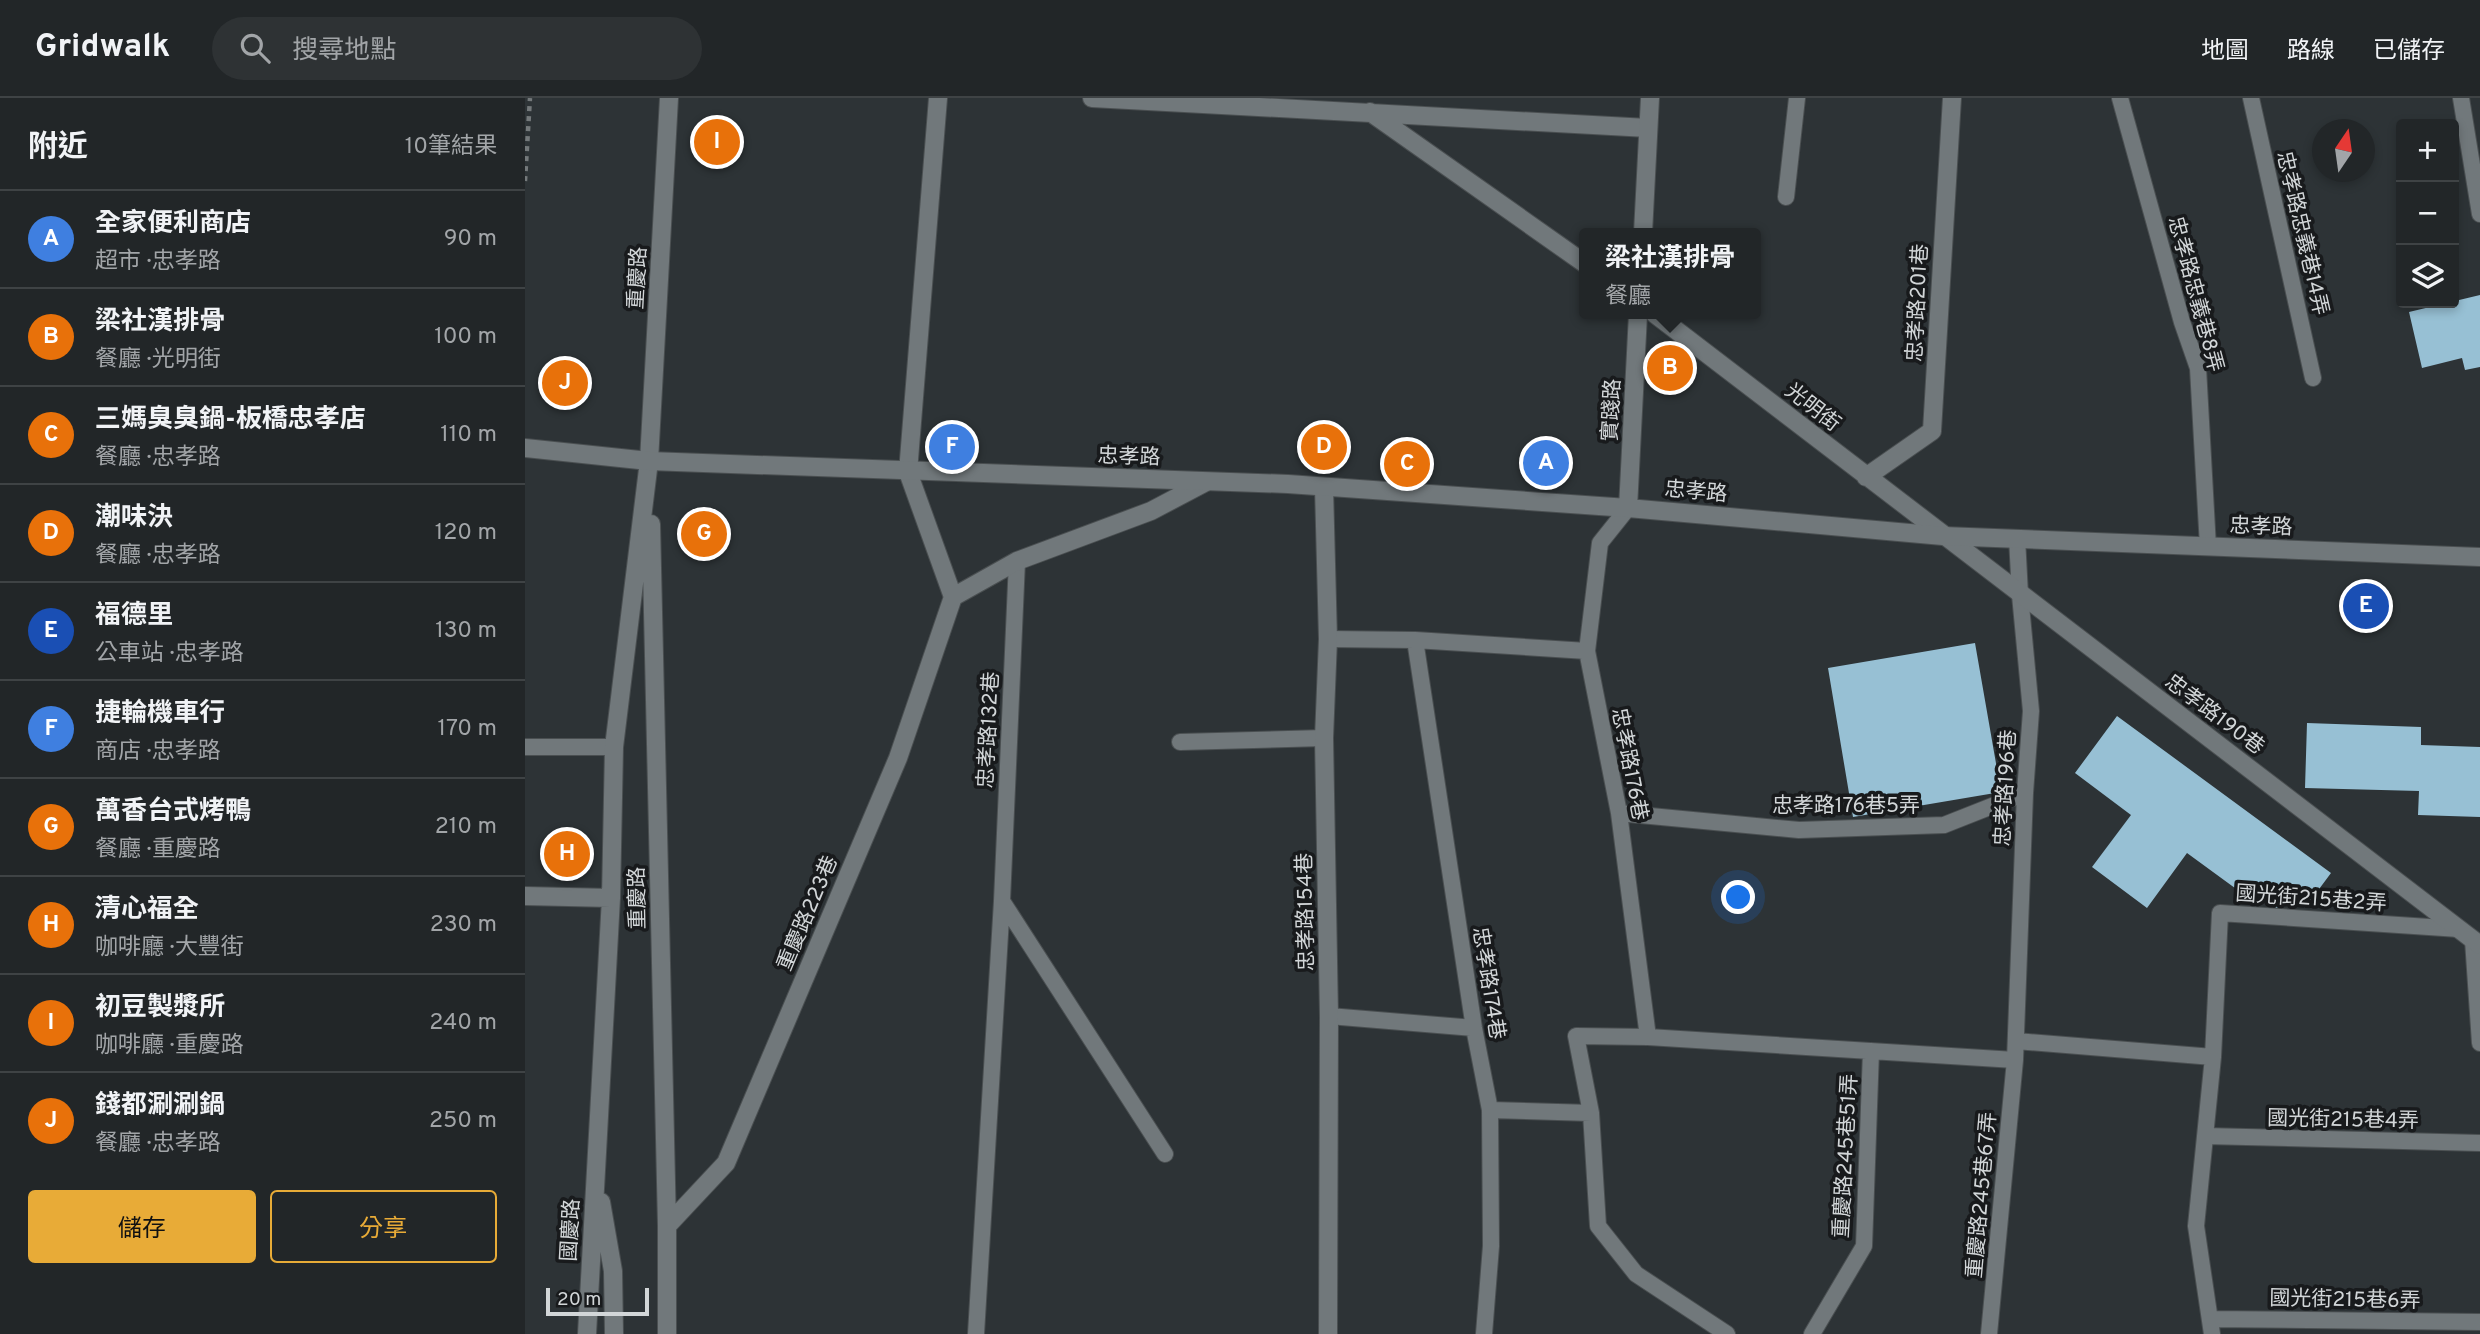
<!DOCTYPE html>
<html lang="zh-TW">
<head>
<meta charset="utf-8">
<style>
  :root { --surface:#222628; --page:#2e3234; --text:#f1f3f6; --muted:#a2a5a8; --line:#3f4345; --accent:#e8ab37 }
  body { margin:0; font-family:Overpass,"Noto Sans TC",sans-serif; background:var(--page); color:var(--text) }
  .controls { position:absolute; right:21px; top:21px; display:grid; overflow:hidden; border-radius:7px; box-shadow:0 4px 10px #0003 }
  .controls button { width:63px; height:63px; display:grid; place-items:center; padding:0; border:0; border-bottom:2px solid var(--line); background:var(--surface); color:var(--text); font:35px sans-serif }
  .compass { position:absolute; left:1787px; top:21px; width:63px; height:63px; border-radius:50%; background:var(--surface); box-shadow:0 4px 10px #0003; rotate:13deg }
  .scale { position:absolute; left:21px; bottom:18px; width:103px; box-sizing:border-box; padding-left:7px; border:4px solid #d2d6d8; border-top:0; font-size:19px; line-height:24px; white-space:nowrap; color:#d2d6d8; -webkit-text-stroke:5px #181a1c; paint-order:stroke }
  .you { position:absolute; left:1214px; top:800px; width:24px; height:24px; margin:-18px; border:5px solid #fff; border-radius:50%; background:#1a73e8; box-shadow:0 0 0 10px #1a73e833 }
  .badge { display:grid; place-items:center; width:46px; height:46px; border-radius:50%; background:var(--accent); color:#fff; font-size:23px; font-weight:700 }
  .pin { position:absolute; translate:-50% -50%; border:4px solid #fff; box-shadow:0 2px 7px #0006 }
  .popup { position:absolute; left:1054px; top:130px; width:182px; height:91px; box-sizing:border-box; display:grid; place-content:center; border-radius:7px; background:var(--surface); filter:drop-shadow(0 2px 5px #0005); font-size:23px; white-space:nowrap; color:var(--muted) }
  .popup b { font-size:26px; color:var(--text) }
  .popup::after { content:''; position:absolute; left:50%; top:100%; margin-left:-14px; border:14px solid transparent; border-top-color:var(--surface) }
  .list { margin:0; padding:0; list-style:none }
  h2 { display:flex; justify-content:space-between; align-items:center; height:91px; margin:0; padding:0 28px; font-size:30px }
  h2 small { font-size:23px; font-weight:400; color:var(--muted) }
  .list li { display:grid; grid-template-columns:46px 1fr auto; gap:21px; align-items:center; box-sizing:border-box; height:98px; padding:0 28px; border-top:2px solid var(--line) }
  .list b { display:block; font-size:26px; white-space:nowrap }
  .list p { margin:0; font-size:23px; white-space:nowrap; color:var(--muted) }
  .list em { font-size:23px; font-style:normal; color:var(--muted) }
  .actions { display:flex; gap:14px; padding:21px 28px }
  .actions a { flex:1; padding:16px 0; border:2px solid var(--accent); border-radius:7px; text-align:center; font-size:24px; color:var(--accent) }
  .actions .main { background:var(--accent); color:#111 }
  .icon { flex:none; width:38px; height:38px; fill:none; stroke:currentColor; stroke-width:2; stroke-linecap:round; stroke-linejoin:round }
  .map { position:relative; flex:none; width:1955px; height:1236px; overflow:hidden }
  header { display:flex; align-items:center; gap:42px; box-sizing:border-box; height:98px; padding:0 35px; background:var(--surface); border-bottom:2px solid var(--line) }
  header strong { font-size:33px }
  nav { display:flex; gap:38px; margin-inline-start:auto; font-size:24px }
  .search { width:490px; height:63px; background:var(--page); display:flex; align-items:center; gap:18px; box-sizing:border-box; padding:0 24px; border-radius:38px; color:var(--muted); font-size:26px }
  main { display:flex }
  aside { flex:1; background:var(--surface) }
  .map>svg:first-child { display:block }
  .building { fill:#97c0d4 }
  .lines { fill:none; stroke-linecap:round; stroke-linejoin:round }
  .service-casing { stroke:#4a4f51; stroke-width:18 }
  .minor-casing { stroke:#4a4f51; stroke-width:20 }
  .tertiary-casing { stroke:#4a4f51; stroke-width:20 }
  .path { stroke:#74797b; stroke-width:4.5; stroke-dasharray:5 5; stroke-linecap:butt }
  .service { stroke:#71787b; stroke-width:16 }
  .minor { stroke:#71787b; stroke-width:18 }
  .tertiary { stroke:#71787b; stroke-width:18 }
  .labels { text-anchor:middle; stroke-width:7; stroke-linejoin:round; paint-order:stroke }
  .street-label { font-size:21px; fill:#d2d6d8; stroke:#181a1c }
</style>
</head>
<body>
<header>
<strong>Gridwalk</strong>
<div class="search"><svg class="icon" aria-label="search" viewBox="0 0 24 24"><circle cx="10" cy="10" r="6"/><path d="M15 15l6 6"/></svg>搜尋地點</div>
<nav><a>地圖</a><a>路線</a><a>已儲存</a></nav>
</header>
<main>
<aside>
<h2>附近<small>10筆結果</small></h2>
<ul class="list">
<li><span class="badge" style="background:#3f7fe0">A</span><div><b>全家便利商店</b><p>超市 · 忠孝路</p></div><em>90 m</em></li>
<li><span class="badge" style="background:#e8710a">B</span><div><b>梁社漢排骨</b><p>餐廳 · 光明街</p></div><em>100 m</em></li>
<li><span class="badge" style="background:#e8710a">C</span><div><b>三媽臭臭鍋-板橋忠孝店</b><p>餐廳 · 忠孝路</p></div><em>110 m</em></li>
<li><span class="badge" style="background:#e8710a">D</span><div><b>潮味決</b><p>餐廳 · 忠孝路</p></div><em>120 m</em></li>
<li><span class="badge" style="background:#1a4fb4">E</span><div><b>福德里</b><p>公車站 · 忠孝路</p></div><em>130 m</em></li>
<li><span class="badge" style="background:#3f7fe0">F</span><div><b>捷輪機車行</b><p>商店 · 忠孝路</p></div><em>170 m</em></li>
<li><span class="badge" style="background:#e8710a">G</span><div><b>萬香台式烤鴨</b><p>餐廳 · 重慶路</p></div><em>210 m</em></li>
<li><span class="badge" style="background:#e8710a">H</span><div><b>清心福全</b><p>咖啡廳 · 大豐街</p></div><em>230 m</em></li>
<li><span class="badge" style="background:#e8710a">I</span><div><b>初豆製漿所</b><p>咖啡廳 · 重慶路</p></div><em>240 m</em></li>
<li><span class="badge" style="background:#e8710a">J</span><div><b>錢都涮涮鍋</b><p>餐廳 · 忠孝路</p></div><em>250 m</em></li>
</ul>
<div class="actions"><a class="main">儲存</a><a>分享</a></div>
</aside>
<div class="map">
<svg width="1955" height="1236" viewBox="0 0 1955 1236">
  <rect width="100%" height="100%" fill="#2d3336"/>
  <path class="building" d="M1955,197V269L1940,272L1937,260L1897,270L1884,214Z
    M1450,545L1476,694L1328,719L1303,570Z
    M1592,618L1806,775L1780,810L1764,798L1754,812L1719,786L1714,793L1662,755L1622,810L1567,769L1606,717L1550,675Z
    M1782,625L1896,629V647L1955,649V719L1893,717L1894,693L1780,690Z"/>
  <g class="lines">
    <defs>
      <path id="service" d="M1595,0L1657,224L1673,270L1683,449
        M1726,0L1788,280
        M1936,0L1955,116
        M1261,99L1272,0
        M1103,410L1075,445L1062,553L1094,715L1123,939
        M492,463L477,803L640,1056
        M803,541L890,542L1062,553
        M890,542L949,930L965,1012L966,1148L959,1236
        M655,644L799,640
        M0,649H89
        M1094,715L1274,732L1419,727L1500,695
        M1948,842L1955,945
        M804,918L949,930
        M1491,943L1688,959L1671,1128L1687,1236
        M1688,959L1695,815L1934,831
        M965,1012L1066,1015
        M1680,1038L1955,1045
        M1685,1221L1955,1224
        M451,1236L477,803
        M1202,1236L1111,1176L1073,1128L1066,1015L1051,938L1123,939L1490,962
        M1287,1236L1339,1148L1346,953
        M1464,1236L1490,962L1500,695L1506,613L1495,497L1492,440"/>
      <path id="minor" d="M413,0L383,374L428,499
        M567,0L1123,30
        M845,14L1059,165
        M1130,216L1955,847
        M1341,379L1407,333L1427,0
        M799,390L803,541L799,640L804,918L803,1236
        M126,426L142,1128V1236
        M0,798L86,800
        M76,1104L88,1173L89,1236
        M142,1128L201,1065L373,660L428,499L492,463L626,413L681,384
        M62,1236L86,800L89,649L124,363L144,0"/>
      <path id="tertiary" d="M1118,135L1125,0
        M0,350L124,363L763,386L1103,410L1418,438L1955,459
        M1103,410L1113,216"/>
    </defs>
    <use href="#service" class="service-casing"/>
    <use href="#minor" class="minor-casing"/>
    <use href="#tertiary" class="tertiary-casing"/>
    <path class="path" d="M0,83L5,0"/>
    <use href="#service" class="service"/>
    <use href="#minor" class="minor"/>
    <use href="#tertiary" class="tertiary"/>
  </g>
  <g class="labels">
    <g class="street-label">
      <text transform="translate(1778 135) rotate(77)" y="7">忠孝路忠義巷14弄</text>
      <text transform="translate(112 180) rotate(-87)" y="7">重慶路</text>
      <text transform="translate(1671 196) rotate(75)" y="7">忠孝路忠義巷8弄</text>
      <text transform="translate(1392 205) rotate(-87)" y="7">忠孝路201巷</text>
      <text transform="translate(1288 309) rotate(38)" y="7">光明街</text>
      <text transform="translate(1086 312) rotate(-87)" y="7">實踐路</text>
      <text transform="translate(604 358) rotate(2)" y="7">忠孝路</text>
      <text transform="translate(1171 393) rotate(5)" y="7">忠孝路</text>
      <text transform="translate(1736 428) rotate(2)" y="7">忠孝路</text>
      <text transform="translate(1690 616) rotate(37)" y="7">忠孝路190巷</text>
      <text transform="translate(463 632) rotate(-87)" y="7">忠孝路132巷</text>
      <text transform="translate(1105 666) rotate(79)" y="7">忠孝路176巷</text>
      <text transform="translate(1480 690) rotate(-87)" y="7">忠孝路196巷</text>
      <text x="1321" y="714">忠孝路176巷5弄</text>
      <text transform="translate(112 800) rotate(-91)" y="7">重慶路</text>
      <text transform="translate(1786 800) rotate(4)" y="7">國光街215巷2弄</text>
      <text transform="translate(780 814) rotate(-91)" y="7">忠孝路154巷</text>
      <text transform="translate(282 815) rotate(-67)" y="7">重慶路223巷</text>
      <text transform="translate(964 885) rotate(81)" y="7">忠孝路174巷</text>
      <text transform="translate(1818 1021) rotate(1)" y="7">國光街215巷4弄</text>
      <text transform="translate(1320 1058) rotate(-87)" y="7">重慶路245巷51弄</text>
      <text transform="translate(1456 1097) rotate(-85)" y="7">重慶路245巷67弄</text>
      <text transform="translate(45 1132) rotate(-87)" y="7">國慶路</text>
      <text transform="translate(1820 1201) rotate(1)" y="7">國光街215巷6弄</text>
    </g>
  </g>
</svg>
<div class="controls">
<button>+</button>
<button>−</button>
<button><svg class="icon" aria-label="layers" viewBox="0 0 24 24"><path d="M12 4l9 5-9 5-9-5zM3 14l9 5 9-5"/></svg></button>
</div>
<svg class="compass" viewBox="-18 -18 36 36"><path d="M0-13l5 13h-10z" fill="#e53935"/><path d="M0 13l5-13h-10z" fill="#a2a5a8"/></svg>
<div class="scale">20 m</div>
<div class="you"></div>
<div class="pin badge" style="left:1021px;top:365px;background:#3f7fe0">A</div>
<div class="pin badge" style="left:1145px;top:270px;background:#e8710a">B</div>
<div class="popup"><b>梁社漢排骨</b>餐廳</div>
<div class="pin badge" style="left:882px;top:366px;background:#e8710a">C</div>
<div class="pin badge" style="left:799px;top:349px;background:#e8710a">D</div>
<div class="pin badge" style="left:1841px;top:508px;background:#1a4fb4">E</div>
<div class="pin badge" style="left:427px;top:349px;background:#3f7fe0">F</div>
<div class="pin badge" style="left:179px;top:436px;background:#e8710a">G</div>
<div class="pin badge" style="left:42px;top:756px;background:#e8710a">H</div>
<div class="pin badge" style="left:192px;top:44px;background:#e8710a">I</div>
<div class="pin badge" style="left:40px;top:285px;background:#e8710a">J</div>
</div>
</main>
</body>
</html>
